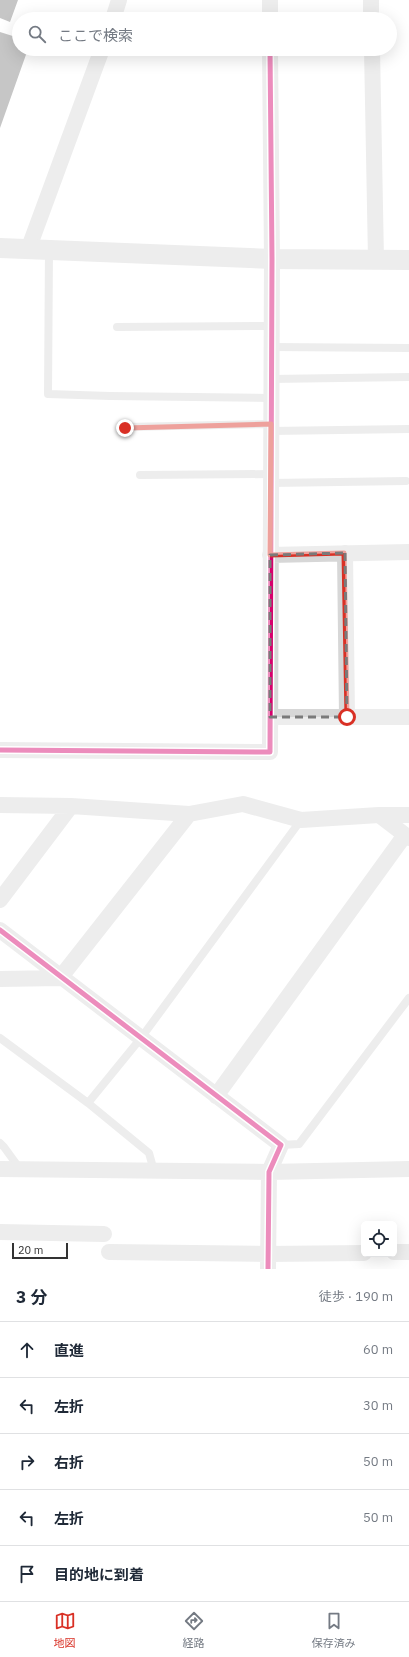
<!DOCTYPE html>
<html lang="ja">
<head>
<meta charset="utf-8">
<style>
  :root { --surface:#fff; --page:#f2f2f3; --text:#1f2937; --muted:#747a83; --line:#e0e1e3; --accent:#d93025 }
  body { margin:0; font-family:"IBM Plex Sans","Noto Sans JP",sans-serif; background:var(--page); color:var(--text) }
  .controls { position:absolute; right:12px; bottom:12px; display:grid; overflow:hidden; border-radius:6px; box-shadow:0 4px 16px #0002 }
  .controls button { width:36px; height:36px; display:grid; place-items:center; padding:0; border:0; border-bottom:1px solid var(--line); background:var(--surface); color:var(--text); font:20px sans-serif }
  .scale { position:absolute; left:12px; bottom:10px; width:56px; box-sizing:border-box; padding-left:4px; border:2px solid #333; border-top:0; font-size:11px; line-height:14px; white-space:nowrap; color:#333; -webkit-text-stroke:3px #fff; paint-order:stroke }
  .stop { position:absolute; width:12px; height:12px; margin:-9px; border:3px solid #d93025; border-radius:50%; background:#fff }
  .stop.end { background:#d93025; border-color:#fff; box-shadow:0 1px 4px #0008 }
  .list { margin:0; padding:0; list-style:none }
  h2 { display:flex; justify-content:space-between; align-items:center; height:52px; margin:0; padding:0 16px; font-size:17px }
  h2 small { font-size:13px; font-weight:400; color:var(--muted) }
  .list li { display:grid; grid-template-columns:26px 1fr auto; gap:12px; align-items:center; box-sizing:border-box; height:56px; padding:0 16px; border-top:1px solid var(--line) }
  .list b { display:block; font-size:15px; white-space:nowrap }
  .list em { font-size:13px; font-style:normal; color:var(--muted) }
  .icon { flex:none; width:22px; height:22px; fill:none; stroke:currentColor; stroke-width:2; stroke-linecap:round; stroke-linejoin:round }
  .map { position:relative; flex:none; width:409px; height:1269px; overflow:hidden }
  .search { position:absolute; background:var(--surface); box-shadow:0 4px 16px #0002; left:12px; right:12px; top:12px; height:44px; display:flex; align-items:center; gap:10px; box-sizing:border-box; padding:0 14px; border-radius:22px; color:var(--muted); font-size:15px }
  .sheet { height:332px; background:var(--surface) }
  nav { display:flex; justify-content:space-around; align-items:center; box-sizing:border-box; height:56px; border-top:1px solid var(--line); background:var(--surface); font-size:11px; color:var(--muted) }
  nav a { display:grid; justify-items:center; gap:2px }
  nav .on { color:var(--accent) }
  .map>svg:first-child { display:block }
  .building { fill:#818181 }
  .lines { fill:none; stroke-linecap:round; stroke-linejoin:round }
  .service { stroke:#d7d7d7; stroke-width:8 }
  .minor { stroke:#d7d7d7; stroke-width:16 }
  .tertiary { stroke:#d7d7d7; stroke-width:20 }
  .cycleway-casing { stroke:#fff; stroke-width:8 }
  .cycleway { stroke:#d6006c; stroke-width:5 }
  .route { stroke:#d93025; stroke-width:5 }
  .marked { fill:none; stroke:#7a7a7a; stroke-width:3; stroke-dasharray:8 5; stroke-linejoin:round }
</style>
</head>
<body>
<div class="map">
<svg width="409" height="1269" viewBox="0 0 409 1269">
  <rect width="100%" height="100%" fill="#fff"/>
  <path class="building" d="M0,0H18L10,22L0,18Z
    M0,32L19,38V49H28L0,128Z"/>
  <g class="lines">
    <path class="service" d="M49,250L48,394L110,396L271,398
      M117,327L272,326
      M272,347L409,348
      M271,379L409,377
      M125,427L271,424
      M271,431L409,429
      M140,475L271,474
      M271,483L406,481
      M0,1038L88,1103L149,1153L154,1171
      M88,1103L141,1038L301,820
      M0,1143L4,1147L20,1169
      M281,1145L299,1144L409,998"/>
    <path class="minor" d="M270,0V19
      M371,0V19
      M113,19L119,0
      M372,49L376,260
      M28,250L102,49
      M345,553L347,717
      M270,555L409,552
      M270,717H409
      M0,750L270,752L272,259L270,49
      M0,805L71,806L189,814L243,804L301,820L379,815L409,838
      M379,815H409
      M0,900L71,806
      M0,930L281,1145L269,1172L268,1269
      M60,978L189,814
      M0,979L60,978
      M216,1096L405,835
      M0,1169L269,1172L409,1169
      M0,1232L104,1234
      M109,1252L268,1254L364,1253
      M394,1252H409"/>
    <path class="tertiary" d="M0,248L272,259L409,260"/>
    <defs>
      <path id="cycleway" d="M0,750L270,752L272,259L270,49
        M0,930L281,1145L269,1172L268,1269"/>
    </defs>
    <use href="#cycleway" class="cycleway-casing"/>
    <use href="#cycleway" class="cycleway"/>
  </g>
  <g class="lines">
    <path class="route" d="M125,428L271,424L270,555L344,553L347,717"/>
  </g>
  <path d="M0 0H409V1269H0ZM345,553L347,717H270V555Z" fill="#fff" fill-opacity=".55" fill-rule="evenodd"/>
  <path class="marked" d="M345,553L347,717H270V555Z"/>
</svg>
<div class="controls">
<button><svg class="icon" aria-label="locate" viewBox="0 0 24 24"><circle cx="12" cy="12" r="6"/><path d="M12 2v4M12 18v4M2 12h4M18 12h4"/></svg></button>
</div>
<div class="scale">20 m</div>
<div class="stop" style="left:347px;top:717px"></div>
<div class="stop end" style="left:125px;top:428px"></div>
<div class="search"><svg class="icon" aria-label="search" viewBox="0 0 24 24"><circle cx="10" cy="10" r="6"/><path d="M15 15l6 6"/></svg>ここで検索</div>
</div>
<section class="sheet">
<h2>3 分<small>徒歩 · 190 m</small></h2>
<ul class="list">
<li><svg class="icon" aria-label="ahead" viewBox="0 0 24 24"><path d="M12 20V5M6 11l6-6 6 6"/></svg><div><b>直進</b></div><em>60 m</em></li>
<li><svg class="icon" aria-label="left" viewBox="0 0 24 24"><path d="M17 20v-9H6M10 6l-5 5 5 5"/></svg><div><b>左折</b></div><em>30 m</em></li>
<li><svg class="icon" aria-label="right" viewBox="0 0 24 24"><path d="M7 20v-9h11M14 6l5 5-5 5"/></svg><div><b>右折</b></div><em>50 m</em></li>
<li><svg class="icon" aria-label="left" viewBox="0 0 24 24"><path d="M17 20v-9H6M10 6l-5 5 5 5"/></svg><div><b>左折</b></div><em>50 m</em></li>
<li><svg class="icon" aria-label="arrive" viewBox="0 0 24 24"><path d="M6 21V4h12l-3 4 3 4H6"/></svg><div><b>目的地に到着</b></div></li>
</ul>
</section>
<nav>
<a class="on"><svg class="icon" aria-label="map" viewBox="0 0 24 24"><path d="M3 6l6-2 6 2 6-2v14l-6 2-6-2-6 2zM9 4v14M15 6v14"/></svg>地図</a>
<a><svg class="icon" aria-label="directions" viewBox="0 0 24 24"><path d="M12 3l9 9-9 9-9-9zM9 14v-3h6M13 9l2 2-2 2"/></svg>経路</a>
<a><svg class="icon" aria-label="saved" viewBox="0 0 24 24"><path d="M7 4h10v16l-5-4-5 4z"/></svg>保存済み</a>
</nav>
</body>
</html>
